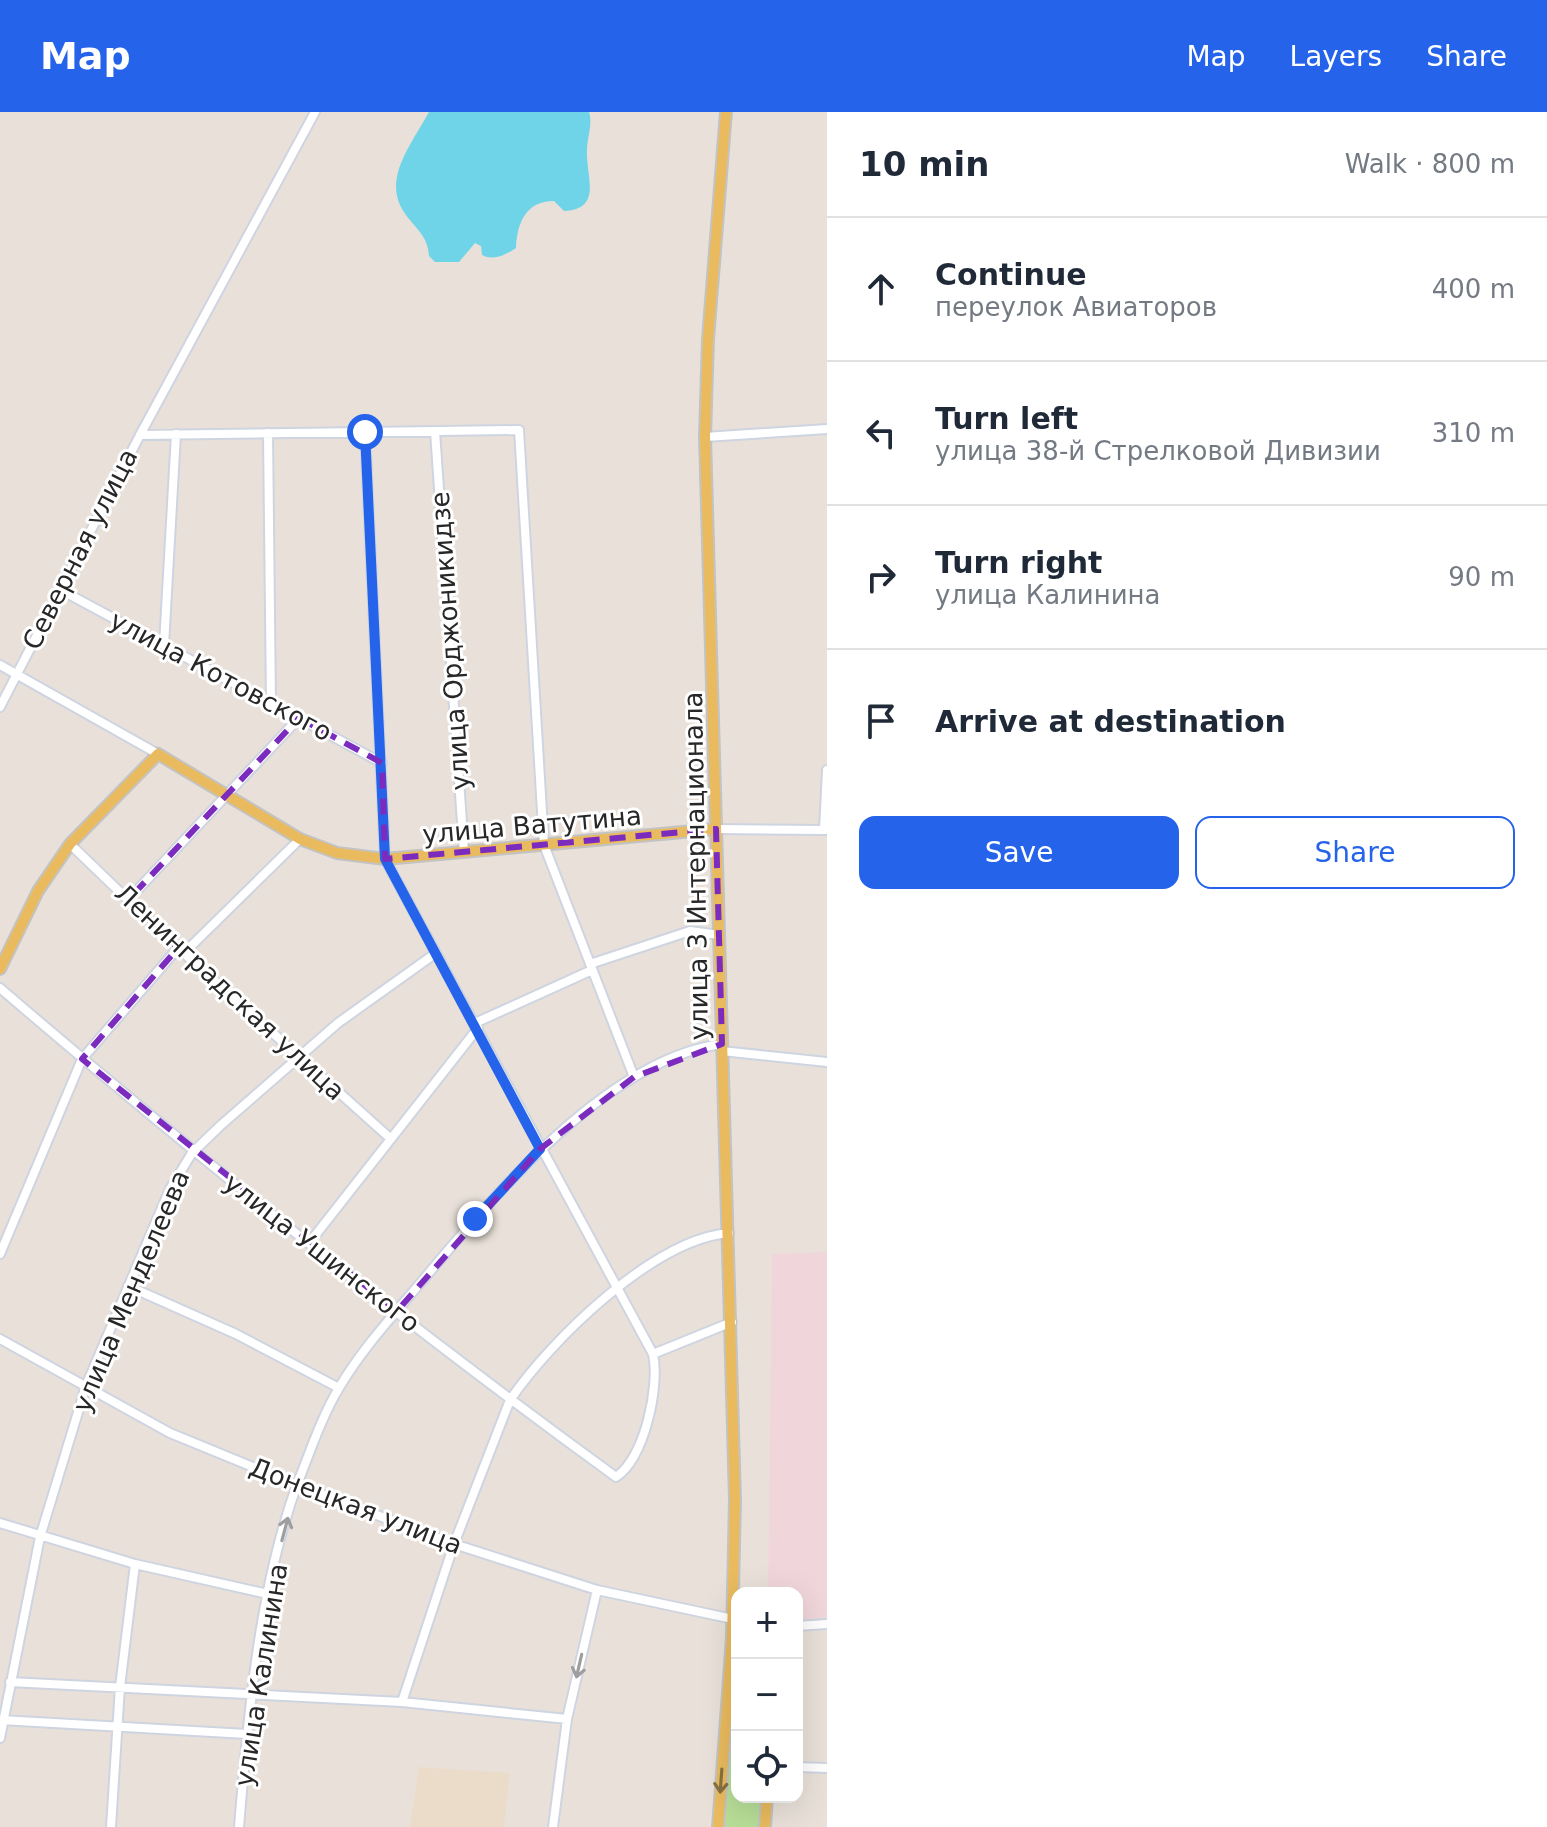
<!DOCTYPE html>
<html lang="en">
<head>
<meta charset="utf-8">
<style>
  :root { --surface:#fff; --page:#f6f6f7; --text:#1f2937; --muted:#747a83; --line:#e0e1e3; --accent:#2563eb }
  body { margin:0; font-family:"DejaVu Sans",sans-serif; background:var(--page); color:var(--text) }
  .controls { position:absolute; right:24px; bottom:24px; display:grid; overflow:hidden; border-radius:16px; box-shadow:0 8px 32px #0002 }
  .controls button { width:72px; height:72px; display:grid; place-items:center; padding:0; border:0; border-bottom:2px solid var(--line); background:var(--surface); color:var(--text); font:40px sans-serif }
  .stop { position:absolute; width:24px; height:24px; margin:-18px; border:6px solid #2563eb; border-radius:50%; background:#fff }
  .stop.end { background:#2563eb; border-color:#fff; box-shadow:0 2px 8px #0008 }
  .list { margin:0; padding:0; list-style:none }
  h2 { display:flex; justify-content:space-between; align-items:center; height:104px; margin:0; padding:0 32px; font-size:34px }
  h2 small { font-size:26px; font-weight:400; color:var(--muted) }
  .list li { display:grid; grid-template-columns:52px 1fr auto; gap:24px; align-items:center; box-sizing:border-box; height:144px; padding:0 32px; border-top:2px solid var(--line) }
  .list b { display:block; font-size:30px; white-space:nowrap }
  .list p { margin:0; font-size:26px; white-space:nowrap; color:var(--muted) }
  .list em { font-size:26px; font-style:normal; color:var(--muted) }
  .actions { display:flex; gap:16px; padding:24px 32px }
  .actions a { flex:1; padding:18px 0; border:2px solid var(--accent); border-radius:16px; text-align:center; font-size:28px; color:var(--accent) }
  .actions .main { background:var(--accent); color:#fff }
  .icon { flex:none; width:44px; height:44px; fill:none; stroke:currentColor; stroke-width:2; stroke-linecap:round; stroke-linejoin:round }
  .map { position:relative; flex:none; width:827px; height:1715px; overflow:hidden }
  header { display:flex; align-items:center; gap:48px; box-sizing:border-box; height:112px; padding:0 40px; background:var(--accent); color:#fff }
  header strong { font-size:38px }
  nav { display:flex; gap:44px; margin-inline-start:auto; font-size:28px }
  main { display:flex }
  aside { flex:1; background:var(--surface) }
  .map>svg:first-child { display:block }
  .education { fill:#ebdcc9 }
  .medical { fill:#f0d6da }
  .park { fill:#b7de97 }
  .water { fill:#6fd4e8 }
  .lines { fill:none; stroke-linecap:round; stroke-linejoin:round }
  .minor-casing { stroke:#ced4e0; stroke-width:12 }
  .major-casing { stroke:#c3c3c3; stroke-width:14 }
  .minor { stroke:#fff; stroke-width:8 }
  .major { stroke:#eabb5e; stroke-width:10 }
  .oneway { stroke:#9e9e9e }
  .oneway2 { stroke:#887142 }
  .route { stroke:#2563eb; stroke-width:10 }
  .marked { fill:none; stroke:#7b2cbf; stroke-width:6; stroke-dasharray:16 10; stroke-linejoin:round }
  .labels { text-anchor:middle; stroke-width:6; stroke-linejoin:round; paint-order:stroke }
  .street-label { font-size:26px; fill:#272727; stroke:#fff }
</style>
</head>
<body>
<header>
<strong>Map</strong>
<nav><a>Map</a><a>Layers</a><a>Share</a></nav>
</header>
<main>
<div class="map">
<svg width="827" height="1715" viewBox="0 0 827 1715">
  <rect width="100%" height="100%" fill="#e9e1d9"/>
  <path class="education" d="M419,1655L510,1661L504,1715H410Z"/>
  <path class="medical" d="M827,1140V1505L797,1508V1481H768L772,1142Z"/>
  <path class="park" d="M730,1610H737V1685H762L760,1715H725Z"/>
  <path class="water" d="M429,0H589C593,12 587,26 587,39C586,65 603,97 564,99L554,89C526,89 517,111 516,136C506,143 493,149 482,143L481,134L475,131L459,150H435L429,144C428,127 420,120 409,107C378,71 410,35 429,0Z"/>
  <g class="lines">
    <defs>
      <path id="minor" d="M435,319L464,740
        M268,321L271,591
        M140,323L519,318L544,733L634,965
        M705,325L827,317
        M59,477L382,651
        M164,533L176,322
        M0,553L158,642
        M0,595L140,323L315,0
        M716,717L827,718
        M824,718L827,658
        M70,732L178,836L391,1027
        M128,788L299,606
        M184,841L300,727
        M590,852L690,819L719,823
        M0,876C199,1047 404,1211 616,1365C645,1346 660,1273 653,1242L385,747L365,320
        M475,911L592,858
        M722,939L827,950
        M310,1130L478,916
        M0,1142L82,947L178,836
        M128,1174L236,1222L339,1276
        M0,1227L170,1321L297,1373L454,1432L597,1478L733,1507
        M653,1242L732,1210
        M0,1411L135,1452L268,1482
        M797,1514L827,1512
        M10,1570L402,1590L567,1607
        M402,1590L454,1432L510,1288C551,1228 654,1127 729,1121
        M1,1608L247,1622
        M0,1626L40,1425L86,1274L170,1077L192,1041L220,1014L338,911L436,841
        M797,1655L827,1656
        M111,1715L120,1575L135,1452
        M239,1715C248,1604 259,1475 298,1370C310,1340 322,1304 339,1276C363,1235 398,1198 428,1162C497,1080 610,946 722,932
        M553,1715L567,1607L597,1478"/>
      <path id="major" d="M0,857L38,779L70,732L158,642L300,727L337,741L385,747L716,717
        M718,1715L732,1526L735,1388L705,325L708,227L726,0
        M765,1715L767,1685"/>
    </defs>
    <use href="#minor" class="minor-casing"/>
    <use href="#major" class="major-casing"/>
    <use href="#minor" class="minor"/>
    <use href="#major" class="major"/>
  </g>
  <defs><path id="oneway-shaft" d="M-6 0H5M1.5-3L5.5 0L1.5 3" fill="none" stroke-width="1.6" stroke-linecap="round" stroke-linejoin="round" transform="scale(2)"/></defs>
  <g class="oneway">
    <use href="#oneway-shaft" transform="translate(285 1417) rotate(-75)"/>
    <use href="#oneway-shaft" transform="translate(579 1554) rotate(103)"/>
  </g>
  <use class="oneway2" href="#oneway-shaft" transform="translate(721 1669) rotate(94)"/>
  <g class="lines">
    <path class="route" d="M365,320L385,747L540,1037L475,1107"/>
  </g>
  <path class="marked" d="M299,606L382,651L385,747L716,717L722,932L634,965L540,1037L397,1199L82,947L178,836L128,788Z"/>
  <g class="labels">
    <g class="street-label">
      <text transform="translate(80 437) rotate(-63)" y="9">Северная улица</text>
      <text transform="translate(450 529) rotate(-94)" y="9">улица Орджоникидзе</text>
      <text transform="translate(221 564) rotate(28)" y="9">улица Котовского</text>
      <text transform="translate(532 713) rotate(-5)" y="9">улица Ватутина</text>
      <text transform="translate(696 754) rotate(-91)" y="9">улица 3 Интернационала</text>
      <text transform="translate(230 880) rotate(43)" y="9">Ленинградская улица</text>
      <text transform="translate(322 1141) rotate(38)" y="9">улица Ушинского</text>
      <text transform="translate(131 1179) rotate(-67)" y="9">улица Менделеева</text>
      <text transform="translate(356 1394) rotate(21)" y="9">Донецкая улица</text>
      <text transform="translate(261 1563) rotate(-81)" y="9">улица Калинина</text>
    </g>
  </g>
</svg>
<div class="controls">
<button>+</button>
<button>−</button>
<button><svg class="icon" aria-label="locate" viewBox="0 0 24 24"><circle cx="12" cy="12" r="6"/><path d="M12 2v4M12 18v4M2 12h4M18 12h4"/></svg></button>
</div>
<div class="stop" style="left:365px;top:320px"></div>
<div class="stop end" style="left:475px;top:1107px"></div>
</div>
<aside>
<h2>10 min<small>Walk · 800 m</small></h2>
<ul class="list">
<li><svg class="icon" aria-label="ahead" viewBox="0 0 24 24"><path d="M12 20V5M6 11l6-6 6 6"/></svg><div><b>Continue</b><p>переулок Авиаторов</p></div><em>400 m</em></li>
<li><svg class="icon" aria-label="left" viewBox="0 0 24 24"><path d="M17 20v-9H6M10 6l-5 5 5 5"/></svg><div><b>Turn left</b><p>улица 38-й Стрелковой Дивизии</p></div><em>310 m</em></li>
<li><svg class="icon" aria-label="right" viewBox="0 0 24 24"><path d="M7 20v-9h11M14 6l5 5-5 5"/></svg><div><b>Turn right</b><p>улица Калинина</p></div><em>90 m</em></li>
<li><svg class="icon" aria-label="arrive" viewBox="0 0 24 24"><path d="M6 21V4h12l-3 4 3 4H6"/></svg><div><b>Arrive at destination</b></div></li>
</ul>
<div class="actions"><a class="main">Save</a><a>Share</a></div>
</aside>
</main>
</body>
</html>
